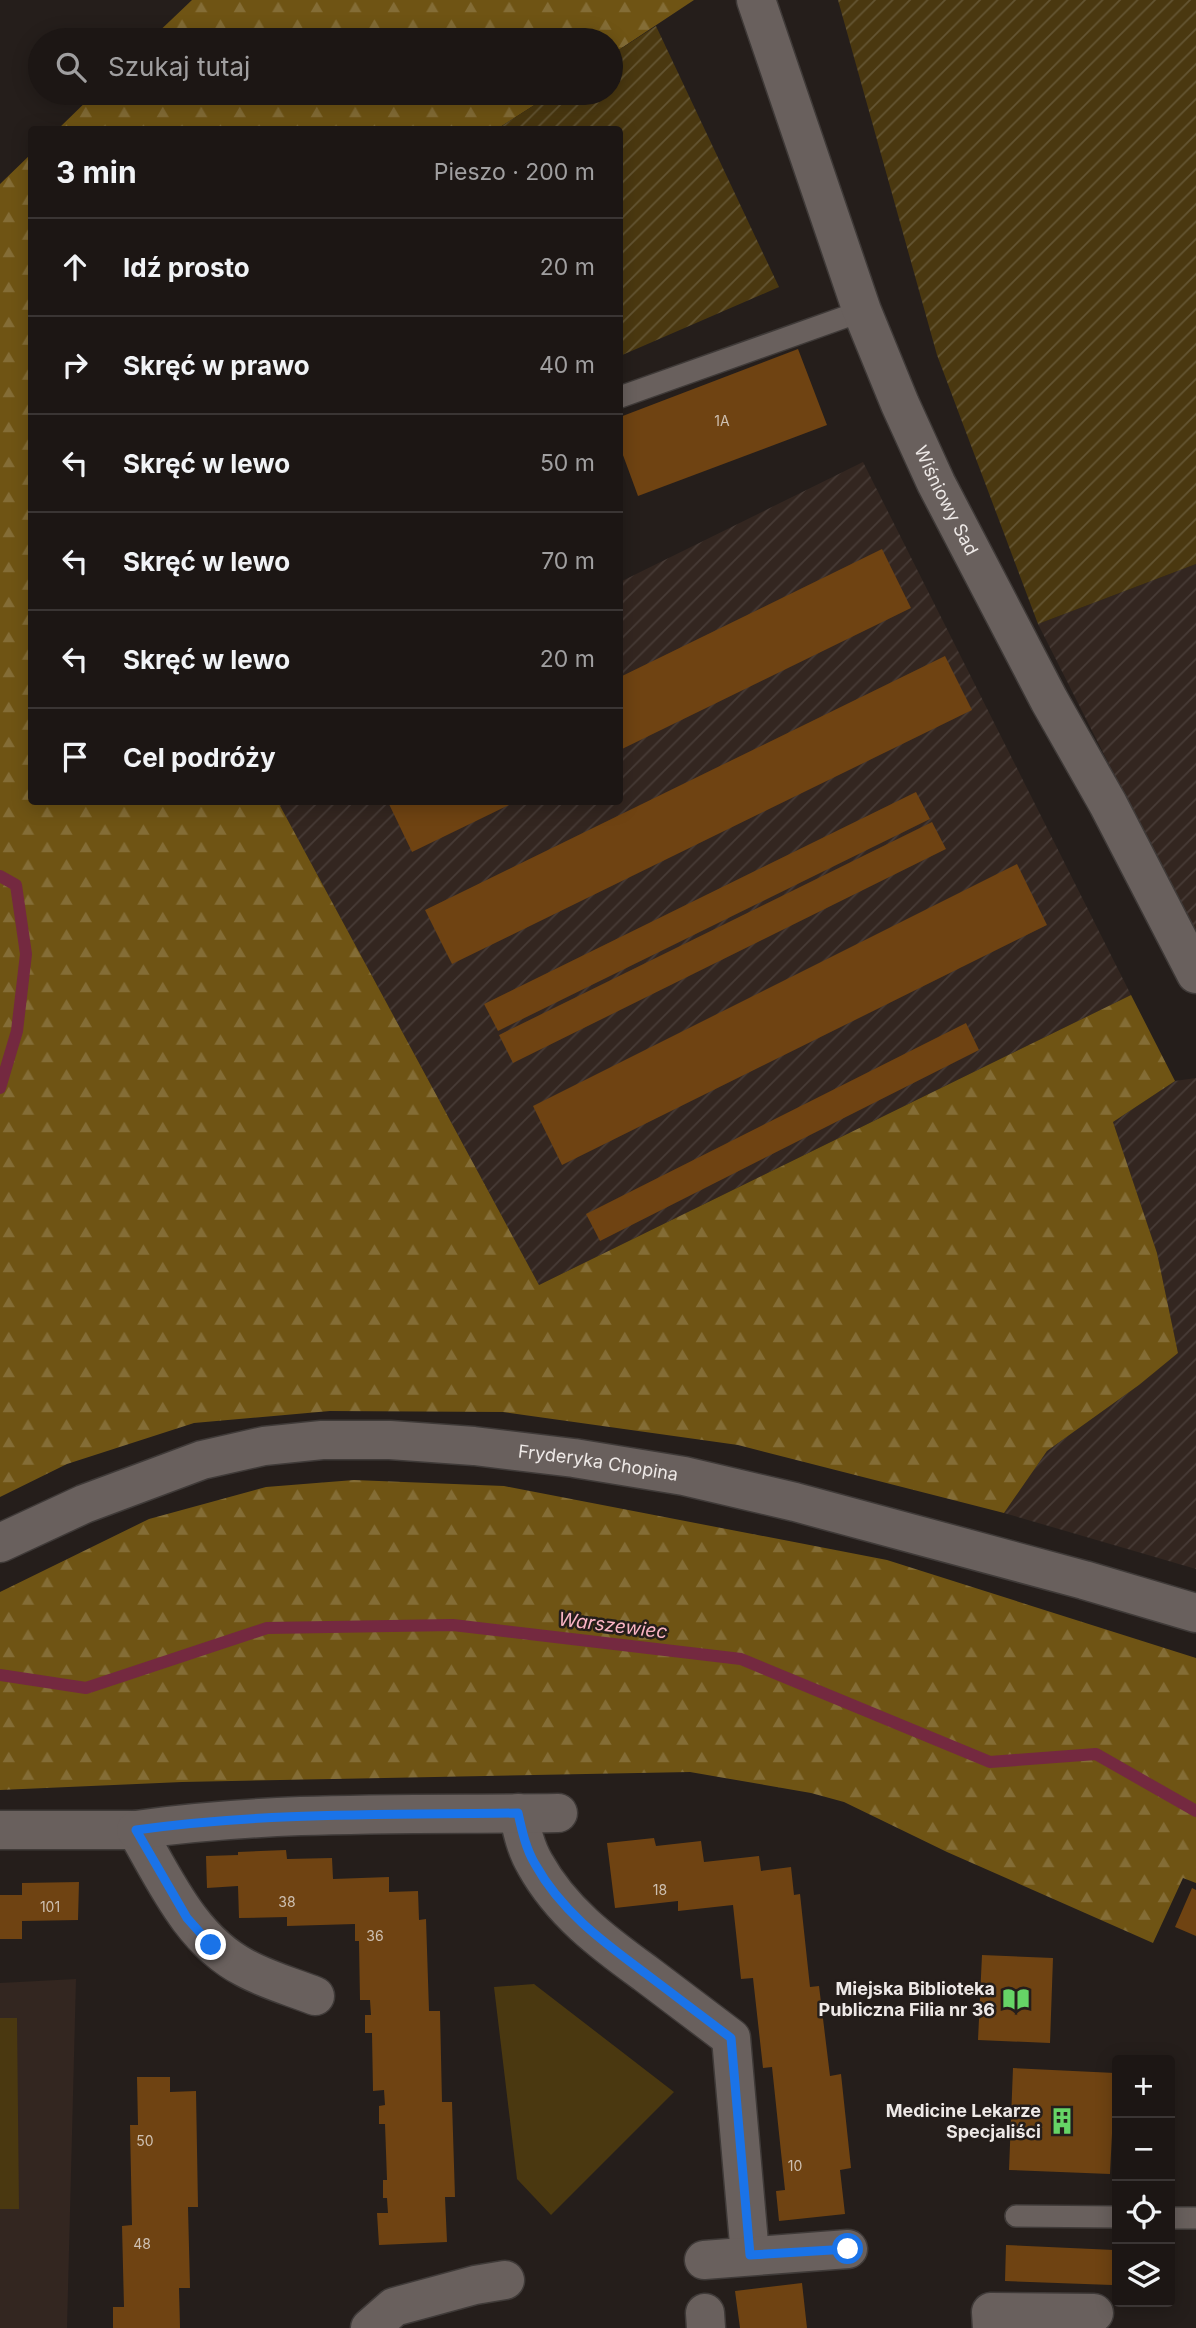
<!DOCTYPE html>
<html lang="pl">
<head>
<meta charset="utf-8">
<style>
  :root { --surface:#1c1614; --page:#251f1d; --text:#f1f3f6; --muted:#a09fa0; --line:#3a3534 }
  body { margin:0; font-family:Inter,sans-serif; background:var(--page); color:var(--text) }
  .controls { position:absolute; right:21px; bottom:21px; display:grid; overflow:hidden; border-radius:7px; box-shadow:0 4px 18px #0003 }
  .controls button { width:63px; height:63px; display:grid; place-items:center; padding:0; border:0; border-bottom:2px solid var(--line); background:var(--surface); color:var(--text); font:35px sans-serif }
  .stop { position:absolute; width:21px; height:21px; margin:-16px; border:5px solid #1a73e8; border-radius:50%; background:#fff }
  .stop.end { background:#1a73e8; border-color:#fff; box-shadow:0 2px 7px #0008 }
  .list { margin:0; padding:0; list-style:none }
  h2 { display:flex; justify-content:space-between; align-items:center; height:91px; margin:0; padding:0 28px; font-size:30px }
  h2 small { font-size:23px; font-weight:400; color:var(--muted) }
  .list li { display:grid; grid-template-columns:46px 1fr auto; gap:21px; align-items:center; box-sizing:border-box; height:98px; padding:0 28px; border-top:2px solid var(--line) }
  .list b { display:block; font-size:26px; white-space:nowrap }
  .list em { font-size:23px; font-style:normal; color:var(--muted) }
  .icon { flex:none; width:38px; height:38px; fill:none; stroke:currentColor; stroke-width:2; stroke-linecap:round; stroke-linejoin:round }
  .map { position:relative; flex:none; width:1196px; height:2328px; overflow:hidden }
  .search { position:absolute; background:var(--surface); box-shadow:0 4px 18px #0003; left:28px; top:28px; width:595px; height:77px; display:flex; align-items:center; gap:18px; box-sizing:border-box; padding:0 24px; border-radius:38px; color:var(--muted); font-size:26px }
  .panel { position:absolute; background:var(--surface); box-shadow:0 4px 18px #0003; left:28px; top:126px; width:595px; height:679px; border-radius:7px }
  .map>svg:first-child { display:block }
  .built { fill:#332620 }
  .industrial { fill:url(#industrial-furrows) }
  .forest { fill:url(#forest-firs) }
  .park { fill:#4a3810 }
  .garden { fill:url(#garden-furrows) }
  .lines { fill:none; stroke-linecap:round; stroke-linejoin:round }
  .stream { stroke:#742940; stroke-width:12 }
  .building { fill:#6f4312 }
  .service-casing { stroke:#3f3a38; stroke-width:24 }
  .minor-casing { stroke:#3f3a38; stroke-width:41 }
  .tertiary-casing { stroke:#3f3a38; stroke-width:41 }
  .service { stroke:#69605d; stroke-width:21 }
  .minor { stroke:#69605d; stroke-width:38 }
  .tertiary { stroke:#69605d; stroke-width:38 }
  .route { stroke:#1a73e8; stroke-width:9 }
  .labels { text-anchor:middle; stroke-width:5; stroke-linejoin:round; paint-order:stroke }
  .number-label { font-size:14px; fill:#cec0b2 }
  .street-label { font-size:18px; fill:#eee9e7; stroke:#251e1b }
  .poi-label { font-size:18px; font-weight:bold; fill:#eee9e7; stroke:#251e1b; text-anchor:end }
  .water-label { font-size:19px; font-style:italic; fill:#fab5c5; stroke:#251e1b }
</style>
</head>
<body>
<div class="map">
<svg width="1196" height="2328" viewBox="0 0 1196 2328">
  <defs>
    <pattern id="industrial-furrows" width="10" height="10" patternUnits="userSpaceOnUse" patternTransform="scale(1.75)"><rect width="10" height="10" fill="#332620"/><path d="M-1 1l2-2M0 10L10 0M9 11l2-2" fill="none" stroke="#473b36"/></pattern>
    <pattern id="forest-firs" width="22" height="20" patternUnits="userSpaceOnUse" patternTransform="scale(1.75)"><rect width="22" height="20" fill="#6f5414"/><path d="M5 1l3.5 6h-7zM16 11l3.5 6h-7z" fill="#846d36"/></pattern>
    <pattern id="garden-furrows" width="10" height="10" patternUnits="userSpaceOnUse" patternTransform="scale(1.75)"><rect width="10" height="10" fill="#4a3810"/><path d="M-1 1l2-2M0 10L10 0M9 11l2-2" fill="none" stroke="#645533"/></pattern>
  </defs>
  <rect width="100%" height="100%" fill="#251e1b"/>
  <path class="built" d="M76,1979L67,2328H0V1983Z"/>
  <path class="industrial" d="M863,462L1131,995L539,1285L278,802H620V582Z
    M1196,564V936L1038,624Z
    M1196,1078V1569L1004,1513L1047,1451L1139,1385L1178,1353L1157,1253L1113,1122L1175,1081Z"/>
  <path class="forest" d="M192,0H694L611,55V40H150Z
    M95,93H553L497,129L57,130Z
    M31,154L32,802H278L539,1285L1131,995L1175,1081L1113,1122L1157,1253L1178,1353L1139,1385L1047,1451L1004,1513L738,1445L503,1412L330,1411L194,1423L67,1464L0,1497V184Z
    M354,1480L504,1486L887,1560L1196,1658V1883L1183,1878L1153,1943L947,1852L844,1802L811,1793L690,1772L182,1782L0,1790V1592L149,1519L266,1487Z"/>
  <path class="park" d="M534,1984L674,2092L551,2215L517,2179L494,1987Z
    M0,2018H17L19,2209H0Z"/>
  <path class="garden" d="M838,0H1196V564L1038,624L937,355Z
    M656,26L779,287L620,356V130L497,129L553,93H611V55Z"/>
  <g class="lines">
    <path class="stream" d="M0,876L16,885L26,954L17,1031L0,1088
      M0,1675L86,1688L267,1628L453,1625L741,1659L990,1762L1096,1754L1196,1811"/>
  </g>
  <path class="building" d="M798,349L827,425L638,496L620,447V417Z
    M882,549L911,608L620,750V677Z
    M945,656L972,710L452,964L425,910Z
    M916,792L930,819L498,1031L484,1004Z
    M388,802H515L412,852Z
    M932,822L946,849L513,1063L499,1035Z
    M1017,864L1047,925L562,1165L533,1106Z
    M966,1023L979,1050L600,1241L586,1214Z
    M654,1838L656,1846L701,1841L704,1862L759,1856L761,1871L791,1867L794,1895L800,1894L810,1987L819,1986L830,2076L841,2074L851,2168L840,2170L845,2214L779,2221L776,2191L785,2190L772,2067L763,2068L753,1978L741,1979L733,1905L678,1911V1901L615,1908L607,1843Z
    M286,1850L287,1859L332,1858L333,1879L389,1877V1892L418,1891L419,1920L426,1919L429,2011H440L442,2102H452L455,2197H445L447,2242L379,2245L377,2213H388L387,2198H383V2180H387L385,2124H379V2106L385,2105L384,2090L373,2091L372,2033H365V2015H371L370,2000H360L359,1941H355V1924L287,1926V1917L239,1918L238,1886L207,1888L206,1856L238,1855V1852Z
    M79,1882L78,1920L22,1921V1939H0V1895H22V1883Z
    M1192,1888L1196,1890V1936L1175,1927Z
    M982,1955L1053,1958L1050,2043L978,2040Z
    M1013,2068L1115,2073L1110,2174L1009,2170Z
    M137,2077H170V2092L196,2091L198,2207H188L190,2288H179L180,2328H113V2307H124L122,2226L132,2225L130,2125H138Z
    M1006,2245L1114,2250L1112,2285L1005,2281Z
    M802,2283L807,2328H740L735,2291Z"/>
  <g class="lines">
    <defs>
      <path id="service" d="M620,397L862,311
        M1016,2216L1117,2217
        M1170,2218H1196"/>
      <g id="minor">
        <path id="s1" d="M756,0L862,311L900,404L936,483L1049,700L1108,804L1196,974"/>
        <path d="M518,1813C522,1831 526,1849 535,1864C561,1911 602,1942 645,1973C674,1995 702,2016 731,2038L750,2255"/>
        <path d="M0,1830H136C165,1880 191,1940 245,1968C267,1980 292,1987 315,1996"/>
        <path d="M136,1830C276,1810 418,1815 558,1813"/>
        <path d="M704,2260L848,2249"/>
        <path d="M705,2313L706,2328"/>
        <path d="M370,2328L394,2307L475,2285L505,2280"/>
        <path d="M992,2328L991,2312L1094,2313"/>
      </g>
      <g id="tertiary">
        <path id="s2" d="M0,1543L84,1504L202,1460L264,1446L322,1440H390L474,1446L574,1458L684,1476L795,1502L1084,1580L1196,1613"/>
      </g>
    </defs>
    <use href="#service" class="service-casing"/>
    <use href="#minor" class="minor-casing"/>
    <use href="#tertiary" class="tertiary-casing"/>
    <use href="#service" class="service"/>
    <use href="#minor" class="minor"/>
    <use href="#tertiary" class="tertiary"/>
  </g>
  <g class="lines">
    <path class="route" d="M211,1945L187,1918L136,1830C263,1812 390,1815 518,1813C522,1831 526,1849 535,1864C561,1911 602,1941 645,1973C674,1995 702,2016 731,2038L750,2255L848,2249"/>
  </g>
  <defs>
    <symbol id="library-bare" viewBox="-9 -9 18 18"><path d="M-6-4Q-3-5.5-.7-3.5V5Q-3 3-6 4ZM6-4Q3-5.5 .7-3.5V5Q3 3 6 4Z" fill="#66d466" stroke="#251e1b" stroke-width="2.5" paint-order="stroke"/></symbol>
    <symbol id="building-bare" viewBox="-9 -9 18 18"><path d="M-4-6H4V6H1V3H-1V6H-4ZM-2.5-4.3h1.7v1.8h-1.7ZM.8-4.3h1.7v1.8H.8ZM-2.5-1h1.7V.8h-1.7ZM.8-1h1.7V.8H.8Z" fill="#66d466" stroke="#251e1b" stroke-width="2.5" paint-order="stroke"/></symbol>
  </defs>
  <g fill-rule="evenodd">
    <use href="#library-bare" x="997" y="1980" width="38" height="38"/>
    <use href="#building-bare" x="1043" y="2102" width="38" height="38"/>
  </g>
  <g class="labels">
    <g class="number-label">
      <text x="722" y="426">1A</text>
      <text x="660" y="1895">18</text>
      <text x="287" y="1907">38</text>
      <text x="50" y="1912">101</text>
      <text x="375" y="1941">36</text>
      <text x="145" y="2146">50</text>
      <text x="795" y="2171">10</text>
      <text x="142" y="2249">48</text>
    </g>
    <g class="street-label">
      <text dy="6" stroke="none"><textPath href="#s1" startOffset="536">Wiśniowy Sad</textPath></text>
      <text dy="6" stroke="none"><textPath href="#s2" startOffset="618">Fryderyka Chopina</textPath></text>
    </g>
    <g class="poi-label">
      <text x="995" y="1995">Miejska Biblioteka<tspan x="995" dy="21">Publiczna Filia nr 36</tspan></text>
      <text x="1041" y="2117">Medicine Lekarze<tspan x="1041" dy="21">Specjaliści</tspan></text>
    </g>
    <g class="water-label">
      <text transform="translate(613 1625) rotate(7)" y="7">Warszewiec</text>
    </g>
  </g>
</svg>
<div class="controls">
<button>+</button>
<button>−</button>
<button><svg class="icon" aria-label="locate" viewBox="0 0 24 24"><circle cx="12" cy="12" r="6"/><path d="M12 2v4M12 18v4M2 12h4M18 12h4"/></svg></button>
<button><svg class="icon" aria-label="layers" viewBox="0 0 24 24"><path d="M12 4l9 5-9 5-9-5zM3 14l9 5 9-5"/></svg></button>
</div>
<div class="stop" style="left:848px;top:2249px"></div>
<div class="stop end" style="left:211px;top:1945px"></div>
<div class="search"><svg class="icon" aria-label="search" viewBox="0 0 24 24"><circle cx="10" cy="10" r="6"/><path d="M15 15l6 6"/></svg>Szukaj tutaj</div>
<section class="panel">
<h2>3 min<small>Pieszo · 200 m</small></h2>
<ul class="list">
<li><svg class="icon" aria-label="ahead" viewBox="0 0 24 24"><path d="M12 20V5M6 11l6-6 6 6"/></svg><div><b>Idź prosto</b></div><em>20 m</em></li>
<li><svg class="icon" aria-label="right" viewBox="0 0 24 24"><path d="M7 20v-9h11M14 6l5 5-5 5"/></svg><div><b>Skręć w prawo</b></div><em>40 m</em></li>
<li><svg class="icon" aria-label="left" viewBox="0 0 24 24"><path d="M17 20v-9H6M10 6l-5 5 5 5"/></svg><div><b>Skręć w lewo</b></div><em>50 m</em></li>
<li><svg class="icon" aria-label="left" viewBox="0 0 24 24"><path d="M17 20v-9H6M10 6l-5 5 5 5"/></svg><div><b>Skręć w lewo</b></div><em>70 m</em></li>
<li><svg class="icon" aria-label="left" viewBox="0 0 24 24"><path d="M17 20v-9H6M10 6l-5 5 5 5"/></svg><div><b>Skręć w lewo</b></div><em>20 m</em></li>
<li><svg class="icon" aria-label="arrive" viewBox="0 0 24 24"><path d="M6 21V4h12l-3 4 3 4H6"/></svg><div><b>Cel podróży</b></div></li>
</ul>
</section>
</div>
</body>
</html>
